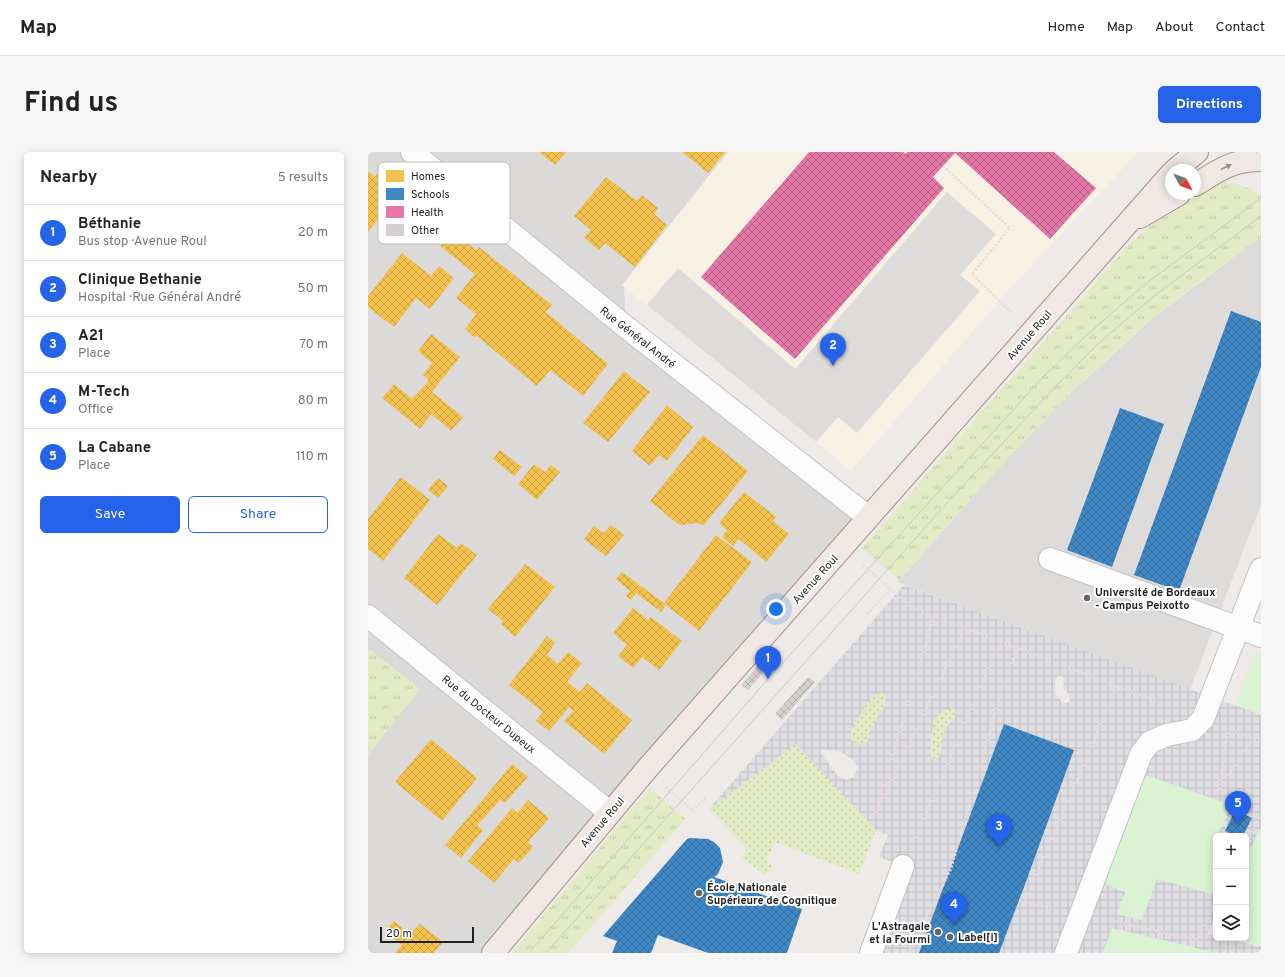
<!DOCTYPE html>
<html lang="en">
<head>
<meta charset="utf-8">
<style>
  :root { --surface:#fff; --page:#f6f6f6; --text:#222; --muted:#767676; --line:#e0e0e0; --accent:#2563eb }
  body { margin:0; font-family:Overpass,sans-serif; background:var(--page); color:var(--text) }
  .controls { position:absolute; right:12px; bottom:12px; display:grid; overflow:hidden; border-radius:6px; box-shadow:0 2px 10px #0003 }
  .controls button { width:36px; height:36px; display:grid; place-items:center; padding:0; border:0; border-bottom:1px solid var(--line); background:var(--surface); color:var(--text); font:20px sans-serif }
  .compass { position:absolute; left:797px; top:12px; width:36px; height:36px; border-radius:50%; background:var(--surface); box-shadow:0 2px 10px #0003; rotate:131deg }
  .scale { position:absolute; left:12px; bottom:10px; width:94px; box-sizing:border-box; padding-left:4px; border:2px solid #1f1f1f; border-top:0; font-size:11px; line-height:14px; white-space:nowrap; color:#1f1f1f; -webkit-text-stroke:3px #fff; paint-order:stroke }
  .you { position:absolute; left:408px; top:457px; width:14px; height:14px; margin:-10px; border:3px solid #fff; border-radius:50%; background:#1a73e8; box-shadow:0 0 0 6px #1a73e833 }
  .badge { display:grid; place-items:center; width:26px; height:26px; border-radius:50%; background:var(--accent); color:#fff; font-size:13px; font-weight:700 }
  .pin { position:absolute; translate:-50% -33px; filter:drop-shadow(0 1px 2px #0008) }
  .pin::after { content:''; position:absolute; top:21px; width:14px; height:12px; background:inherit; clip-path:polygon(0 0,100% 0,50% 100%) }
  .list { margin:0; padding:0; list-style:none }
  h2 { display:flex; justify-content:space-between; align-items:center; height:52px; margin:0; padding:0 16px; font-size:17px }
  h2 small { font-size:13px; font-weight:400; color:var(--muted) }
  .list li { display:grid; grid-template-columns:26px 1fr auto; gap:12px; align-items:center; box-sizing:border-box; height:56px; padding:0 16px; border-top:1px solid var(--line) }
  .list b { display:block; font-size:15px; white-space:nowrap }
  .list p { margin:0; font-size:13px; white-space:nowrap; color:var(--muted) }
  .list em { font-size:13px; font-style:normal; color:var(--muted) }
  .actions { display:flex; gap:8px; padding:12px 16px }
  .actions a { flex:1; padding:9px 0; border:1px solid var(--accent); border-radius:6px; text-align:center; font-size:14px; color:var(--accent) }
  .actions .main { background:var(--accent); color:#fff }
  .icon { flex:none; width:22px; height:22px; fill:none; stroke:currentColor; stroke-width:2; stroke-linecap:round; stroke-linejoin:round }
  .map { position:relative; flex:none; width:893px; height:801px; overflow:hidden; border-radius:6px }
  header { display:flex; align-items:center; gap:24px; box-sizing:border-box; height:56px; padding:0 20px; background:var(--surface); border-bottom:1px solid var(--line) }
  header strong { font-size:19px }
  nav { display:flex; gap:22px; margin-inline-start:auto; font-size:14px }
  .intro { display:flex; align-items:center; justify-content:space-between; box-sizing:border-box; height:96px; padding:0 24px }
  h1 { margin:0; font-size:28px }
  .button { padding:10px 18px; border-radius:6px; background:var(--accent); color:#fff; font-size:14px; font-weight:700 }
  main { display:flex; gap:24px; padding:0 24px }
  aside { flex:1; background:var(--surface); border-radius:6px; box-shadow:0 2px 10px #0003 }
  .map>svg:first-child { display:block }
  .residential { fill:#dcdad9 }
  .education { fill:#f7f1e3 }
  .grass { fill:url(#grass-tufts) }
  .park { fill:#daf3d2 }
  .garden { fill:url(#garden-dots) }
  .parking { fill:#dddcdb }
  .plaza { fill:url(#plaza-grid); fill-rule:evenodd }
  .homes { fill:url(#homes-cross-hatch) }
  .schools { fill:url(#schools-cross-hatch) }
  .health { fill:url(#health-cross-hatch) }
  .building { fill:url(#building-cross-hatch) }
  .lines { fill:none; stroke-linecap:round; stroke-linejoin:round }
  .minor-casing { stroke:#c3c1c0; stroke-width:24 }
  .major-casing { stroke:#a49184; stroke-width:24 }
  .path { stroke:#ebd9db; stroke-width:2.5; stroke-dasharray:2 2; stroke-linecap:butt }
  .minor { stroke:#fcfcfc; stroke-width:22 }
  .major { stroke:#f1e8e5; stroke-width:22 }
  .tram { stroke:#cbcbca; stroke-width:1 }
  .oneway { fill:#928e8c }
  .poi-dot { fill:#676665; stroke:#fff; stroke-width:1.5 }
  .labels { text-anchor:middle; stroke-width:4; stroke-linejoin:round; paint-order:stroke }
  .street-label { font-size:11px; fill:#1f1f1f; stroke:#fff }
  .poi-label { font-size:11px; font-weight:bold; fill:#1f1f1f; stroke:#fff; text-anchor:start }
  .key { fill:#fff; stroke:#bcbcbc; stroke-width:1 }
  .key-label { font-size:11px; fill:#1f1f1f }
</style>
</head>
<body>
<header>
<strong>Map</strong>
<nav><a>Home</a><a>Map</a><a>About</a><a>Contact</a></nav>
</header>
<div class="intro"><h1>Find us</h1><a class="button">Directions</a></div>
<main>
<aside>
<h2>Nearby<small>5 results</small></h2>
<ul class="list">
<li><span class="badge">1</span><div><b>Béthanie</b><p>Bus stop · Avenue Roul</p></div><em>20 m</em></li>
<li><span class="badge">2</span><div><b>Clinique Bethanie</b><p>Hospital · Rue Général André</p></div><em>50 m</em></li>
<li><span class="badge">3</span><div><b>A21</b><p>Place</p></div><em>70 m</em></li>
<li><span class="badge">4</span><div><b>M-Tech</b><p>Office</p></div><em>80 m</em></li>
<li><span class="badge">5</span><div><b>La Cabane</b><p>Place</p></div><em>110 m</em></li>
</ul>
<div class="actions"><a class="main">Save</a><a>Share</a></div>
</aside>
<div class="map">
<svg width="893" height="801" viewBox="0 0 893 801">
  <defs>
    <pattern id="grass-tufts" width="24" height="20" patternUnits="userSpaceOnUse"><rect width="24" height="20" fill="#e3ebc5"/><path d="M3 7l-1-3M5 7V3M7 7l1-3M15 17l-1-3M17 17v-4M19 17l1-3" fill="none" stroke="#c2c9a9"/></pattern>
    <pattern id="garden-dots" width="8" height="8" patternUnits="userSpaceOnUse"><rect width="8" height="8" fill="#e3ebc5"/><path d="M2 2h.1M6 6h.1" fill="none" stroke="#c2c9a9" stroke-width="1.8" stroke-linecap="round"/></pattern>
    <pattern id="plaza-grid" width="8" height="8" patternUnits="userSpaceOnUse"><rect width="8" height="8" fill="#dedee3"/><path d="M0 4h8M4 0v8" fill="none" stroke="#bebec2"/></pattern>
    <pattern id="homes-cross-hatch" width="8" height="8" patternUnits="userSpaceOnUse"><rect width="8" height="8" fill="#f2c14e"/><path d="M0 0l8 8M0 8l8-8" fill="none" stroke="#cfa544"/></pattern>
    <pattern id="schools-cross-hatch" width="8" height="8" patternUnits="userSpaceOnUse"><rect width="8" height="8" fill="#3f88c5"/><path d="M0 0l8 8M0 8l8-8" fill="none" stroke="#346f9f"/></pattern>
    <pattern id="health-cross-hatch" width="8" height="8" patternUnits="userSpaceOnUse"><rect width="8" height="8" fill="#e377a8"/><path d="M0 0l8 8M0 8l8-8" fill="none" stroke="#b76188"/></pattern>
    <pattern id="building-cross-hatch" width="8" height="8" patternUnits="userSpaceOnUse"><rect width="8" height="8" fill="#d4d0cf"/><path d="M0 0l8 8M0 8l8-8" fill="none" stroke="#b6b2b1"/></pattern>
  </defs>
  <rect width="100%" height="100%" fill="#edeae8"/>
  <path class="residential" d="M0,0H361L256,134L258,175L500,365L125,801H0Z"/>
  <path class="education" d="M360,0H770L641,138L483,319L254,133Z"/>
  <path class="grass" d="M852,28C867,33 881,33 893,44V85C858,111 820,136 786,165C693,243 612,337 531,428L494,396L765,88L783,73Z
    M0,496L52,537L0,603Z
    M282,636L318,667L200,801H144Z"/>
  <path class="park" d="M887,500L893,501V563L868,554Z
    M775,621L864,653L844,695L848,697V736L845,742L789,727L775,768L749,762L734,731Z
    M893,676V795L857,786H878V705Z
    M744,776L849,801H735Z"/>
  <path class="garden" d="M510,541H515L518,544C519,554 502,592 492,593L483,588C479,572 498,550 510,541Z
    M584,556L588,559C586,567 579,572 577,579C573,589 576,603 565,609C561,605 563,602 564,597C565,578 558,562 584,556Z
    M428,592L508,678L491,722L407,690L398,709L405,713L397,723L374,706L379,697L341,657Z"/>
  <path class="parking" d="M579,40L628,82L592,123L612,139L489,281L470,265L448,290L279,153L310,116L427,217Z
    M893,85V352L822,538L530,430L628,319L703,241L787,164Z"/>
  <path class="plaza" d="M536,433L893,563V676L878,705V684H875L884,666L867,658L857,679L867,684H849L864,653L775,622L734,731L757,740L749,762L774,768L789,727L845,742L848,736V764L839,782L848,784V786H857L893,795V801H849L744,776L735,801H631L706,598L637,572L551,801H515L545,718L511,705L520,683L508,678L428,592L341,657ZM691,524L695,525L696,536L701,542L702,548L699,551H694L687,541V527ZM510,541H515L518,544L517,554L505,574L499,590L492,593L483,588V577L501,549ZM584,556L588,559L587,564L577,578L572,603L566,609L563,605V584L566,567L572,561ZM456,597L473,600L485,608L490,615L486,625L478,628L470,624L452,600Z"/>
  <path class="homes" d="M171,0H198L187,13Z
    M314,0H357L340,21Z
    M0,19L7,25L11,19L34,38L0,80Z
    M238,25L269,49L274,43L290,56L286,62L299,73L267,115L237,91L231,98L216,86L223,78L206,64Z
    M84,79L108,98L111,95L184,153L178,160L240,212L215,244L182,218L169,234L109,184L107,186L97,177L108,162L88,146L107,122L72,94Z
    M34,101L63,124L71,114L86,126L62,157L48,146L26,175L0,155V144Z
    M63,182L92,205L64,240L95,265L83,279L63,262L52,277L14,246L26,232L44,247L61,228L55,223L64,211L50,199Z
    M256,219L282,240L240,290L215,271Z
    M299,253L325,275L299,309L291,303L282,314L264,299Z
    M335,283L380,319L335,374L331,371L311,373L282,349Z
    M132,298L154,315L146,324L125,307Z
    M166,312L177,320L183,313L192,320L169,348L150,332Z
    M33,325L62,348L15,409L0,397V367Z
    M70,326L80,334L70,346L60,338Z
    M376,340L408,365L405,369L421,382L398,410L371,387L365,394L354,385L359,378L351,371Z
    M243,373L256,383L238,404L216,387L226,374L236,381Z
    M70,382L89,396L93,391L109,403L69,453L36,426Z
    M348,383L384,410L331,479L298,453L293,460L268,441L263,448L258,444L262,439L248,427L254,420L296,451Z
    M157,412L187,435L147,485L133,472L135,469L120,457Z
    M265,456L280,468L283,465L314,489L291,518L274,505L265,516L250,504L259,493L245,481Z
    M179,484L187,491L179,503L190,512L200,500L214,511L199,530L212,540L219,531L264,568L236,602L196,569L205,559L201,555L181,579L168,569L175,560L141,533Z
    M63,587L109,626L74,669L27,630Z
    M144,612L160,625L137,651L132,648L109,674L115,678L93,706L77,693Z
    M160,648L181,666L160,690L165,695L151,711L146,707L126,731L100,709L144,656L149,661Z
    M26,769L42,782L52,772L75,790L66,801H27L34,793L17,779Z"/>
  <path class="schools" d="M863,159L893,170V215L811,439L766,423Z
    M752,256L796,272L744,415L699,398Z
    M636,572L706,598L656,735L631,801H551Z
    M867,658L884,666L875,684H867L857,679Z
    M322,686L340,687L346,690L352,696L355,710L350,722L346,725L434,757L419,801H340L290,783L283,801H244L249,789L235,784L319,687Z"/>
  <path class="health" d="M441,0H535L538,2L539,0H686L728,36L682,87L587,1L565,25L576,36L427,207L333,125Z"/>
  <path class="building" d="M406,496L413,501L380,538L373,533Z
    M440,525L447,530L414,568L407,562Z"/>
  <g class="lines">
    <defs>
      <path id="minor" d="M44,0L258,175L500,365
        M682,407L893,484
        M0,464L241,660
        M503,801L535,714
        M698,801L773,602L782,590L799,583L824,578L835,567L893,417"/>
      <path id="major" d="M807,18L829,0
        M827,33C851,18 864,8 893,8
        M772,65L811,42
        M125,801L278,618L803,22"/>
    </defs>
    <use href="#minor" class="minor-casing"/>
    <use href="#major" class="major-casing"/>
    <path class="path" d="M575,14L642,76L604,122L644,161
      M495,413L543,455L800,554
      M499,462L522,438
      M566,464L506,666L597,476
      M860,577L893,590
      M860,580L850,640L884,587
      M298,635L325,659L337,646
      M546,690L632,489
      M878,692L893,663
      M651,748L686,758
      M657,750L749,534
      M740,768L884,801
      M828,788L848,750
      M330,801L331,798
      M540,801L583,717L635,533L650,495"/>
    <use href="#minor" class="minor"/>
    <use href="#major" class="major"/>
    <path class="tram" d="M161,801L400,527L677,223L721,181L776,133L893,46
      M178,801L579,351L688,234L731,191L786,144L893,64"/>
  </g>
  <defs><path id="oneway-solid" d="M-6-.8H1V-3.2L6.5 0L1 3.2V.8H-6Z"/></defs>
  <use class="oneway" href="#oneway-solid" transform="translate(858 15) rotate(-26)"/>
  <g class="poi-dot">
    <circle cx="719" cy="446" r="4"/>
    <circle cx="331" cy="741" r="4"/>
    <circle cx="570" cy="780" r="4"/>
    <circle cx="582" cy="785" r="4"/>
  </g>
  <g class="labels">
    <g class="street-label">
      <text transform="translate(661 183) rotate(-49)" y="4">Avenue Roul</text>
      <text transform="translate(270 185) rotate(38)" y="4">Rue Général André</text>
      <text transform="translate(447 427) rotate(-48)" y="4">Avenue Roul</text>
      <text transform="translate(121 562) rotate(39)" y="4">Rue du Docteur Dupeux</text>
      <text transform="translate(234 670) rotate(-50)" y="4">Avenue Roul</text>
    </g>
    <g class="poi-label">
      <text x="727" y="444">Université de Bordeaux<tspan x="727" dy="13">- Campus Peixotto</tspan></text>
      <text x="339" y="739">École Nationale<tspan x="339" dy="13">Supérieure de Cognitique</tspan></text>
      <text x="562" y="778" text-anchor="end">L'Astragale<tspan x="562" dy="13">et la Fourmi</tspan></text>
      <text x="590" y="789">Label[i]</text>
    </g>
  </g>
  <rect x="10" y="10" width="132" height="82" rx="6" class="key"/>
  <rect x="18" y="18" width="18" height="12" fill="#f2c14e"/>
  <rect x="18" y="36" width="18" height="12" fill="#3f88c5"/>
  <rect x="18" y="54" width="18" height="12" fill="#e377a8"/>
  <rect x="18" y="72" width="18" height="12" fill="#d4d0cf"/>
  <g class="key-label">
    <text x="43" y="28">Homes</text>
    <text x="43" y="46">Schools</text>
    <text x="43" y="64">Health</text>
    <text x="43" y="82">Other</text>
  </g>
</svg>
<div class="controls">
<button>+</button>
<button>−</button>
<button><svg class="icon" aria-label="layers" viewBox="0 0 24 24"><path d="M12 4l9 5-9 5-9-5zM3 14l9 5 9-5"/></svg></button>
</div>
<svg class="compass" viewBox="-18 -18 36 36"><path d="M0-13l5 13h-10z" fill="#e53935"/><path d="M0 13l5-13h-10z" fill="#767676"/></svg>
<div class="scale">20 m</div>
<div class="you"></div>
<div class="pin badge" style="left:400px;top:527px">1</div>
<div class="pin badge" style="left:465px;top:214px">2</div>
<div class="pin badge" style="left:631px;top:695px">3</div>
<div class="pin badge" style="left:586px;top:773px">4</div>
<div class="pin badge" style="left:870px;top:672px">5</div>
</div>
</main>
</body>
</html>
